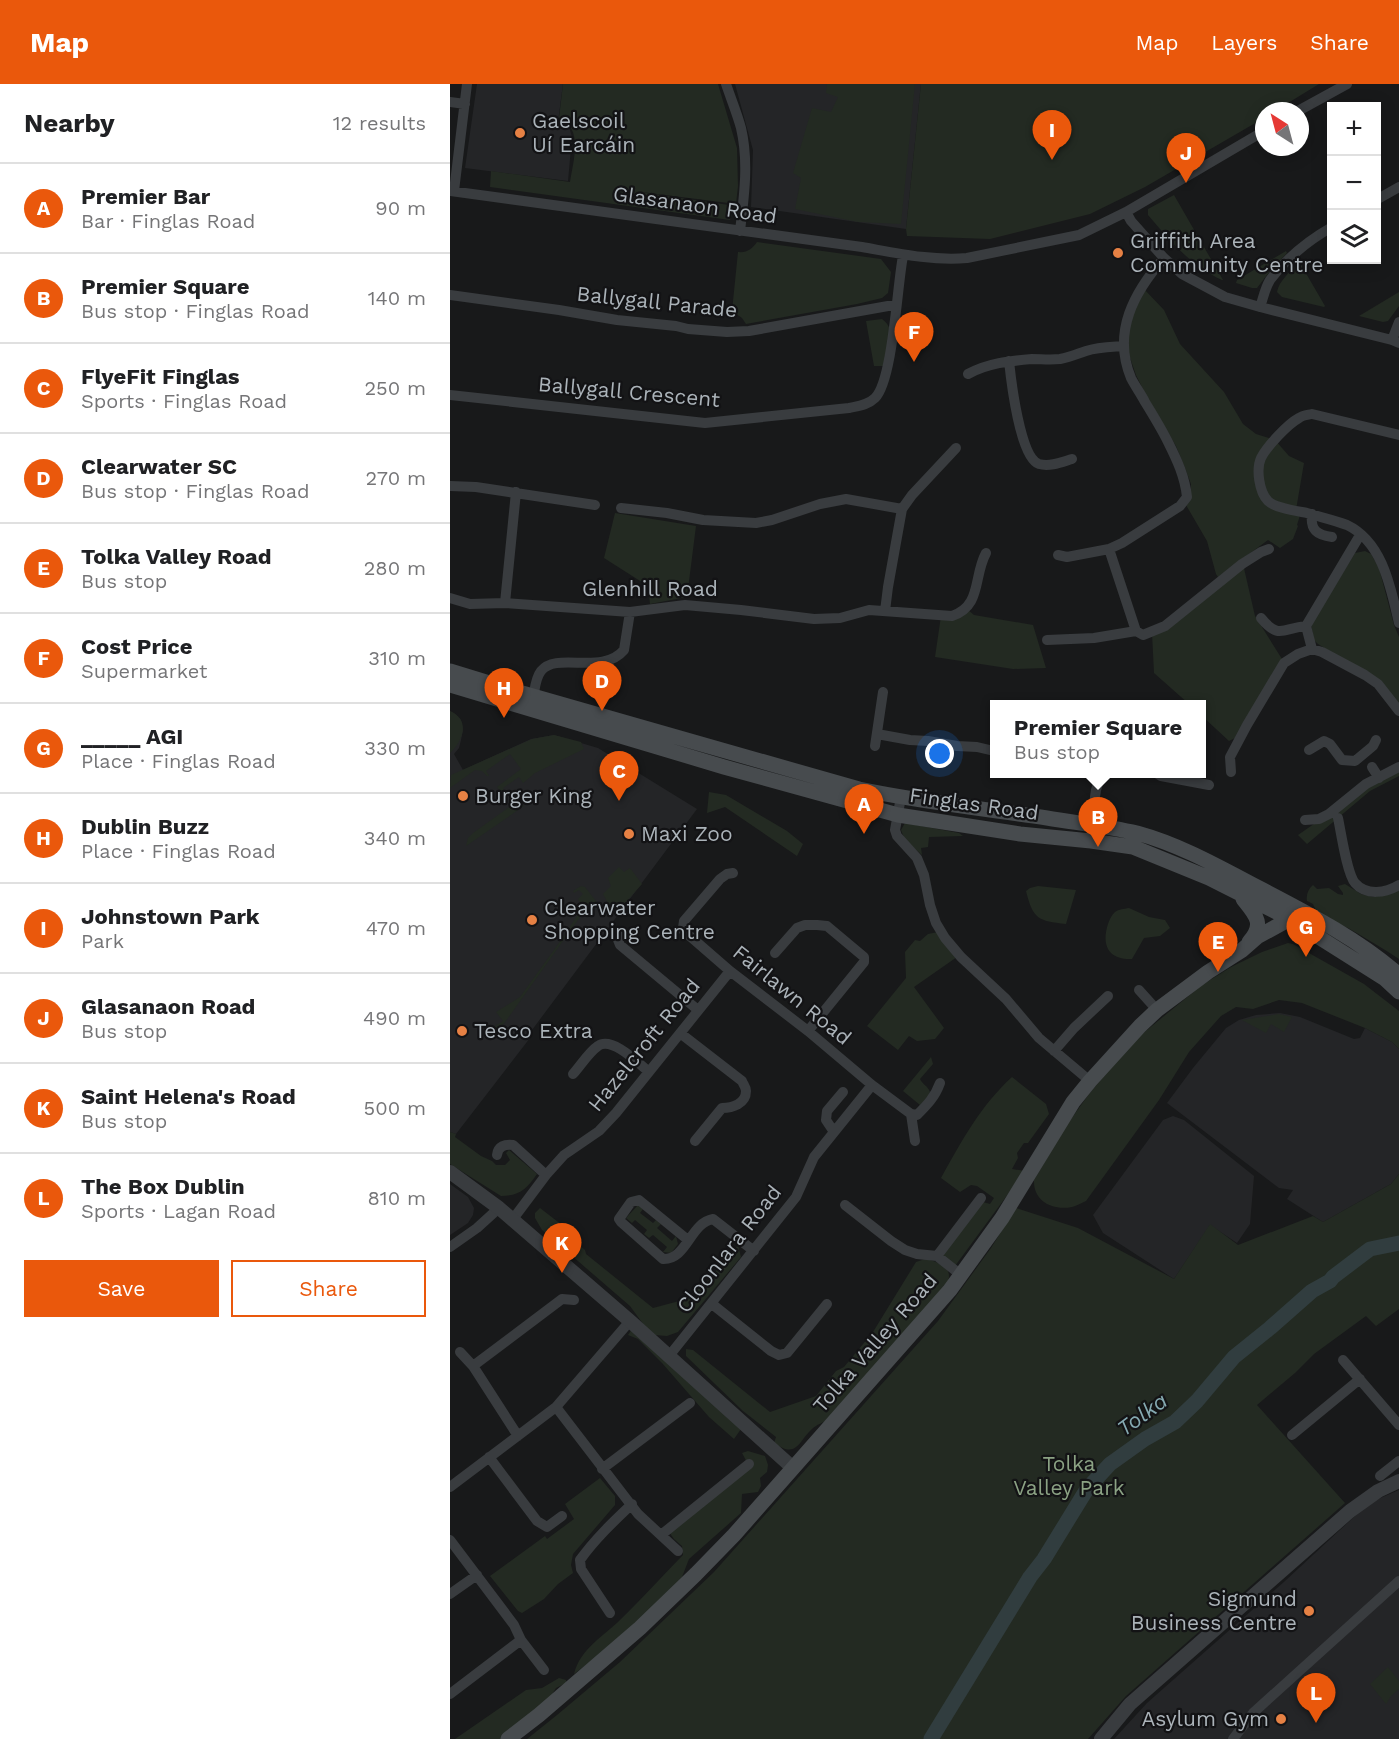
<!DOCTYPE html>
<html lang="en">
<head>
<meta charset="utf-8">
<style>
  :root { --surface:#fff; --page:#f2f2f2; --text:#202124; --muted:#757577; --line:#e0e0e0; --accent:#ea580c }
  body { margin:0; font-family:"Work Sans",sans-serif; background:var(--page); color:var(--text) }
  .controls { position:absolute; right:18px; top:18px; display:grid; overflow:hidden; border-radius:0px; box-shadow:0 3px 15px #0003 }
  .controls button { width:54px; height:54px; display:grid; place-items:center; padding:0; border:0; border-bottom:2px solid var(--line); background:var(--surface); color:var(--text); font:30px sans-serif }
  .compass { position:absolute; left:805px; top:18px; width:54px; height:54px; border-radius:50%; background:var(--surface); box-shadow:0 3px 15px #0003; rotate:324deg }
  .you { position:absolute; left:490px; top:670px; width:21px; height:21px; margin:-15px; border:4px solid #fff; border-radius:50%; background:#1a73e8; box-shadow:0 0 0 9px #1a73e833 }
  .badge { display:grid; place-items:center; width:39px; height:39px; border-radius:50%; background:var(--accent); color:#fff; font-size:20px; font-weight:700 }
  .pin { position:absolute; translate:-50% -50px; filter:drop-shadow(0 2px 3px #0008) }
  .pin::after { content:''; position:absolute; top:32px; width:21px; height:18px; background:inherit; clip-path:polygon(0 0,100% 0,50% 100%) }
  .popup { position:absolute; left:540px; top:616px; width:216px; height:78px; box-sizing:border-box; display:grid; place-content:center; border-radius:0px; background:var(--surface); filter:drop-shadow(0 2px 4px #0005); font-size:20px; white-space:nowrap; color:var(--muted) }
  .popup b { font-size:22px; color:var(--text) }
  .popup::after { content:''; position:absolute; left:50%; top:100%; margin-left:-12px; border:12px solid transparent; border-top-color:var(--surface) }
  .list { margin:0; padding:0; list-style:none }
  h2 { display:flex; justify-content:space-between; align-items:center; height:78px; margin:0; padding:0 24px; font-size:26px }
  h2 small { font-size:20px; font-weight:400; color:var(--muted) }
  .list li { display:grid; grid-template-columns:39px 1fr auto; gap:18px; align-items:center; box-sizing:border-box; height:90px; padding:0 24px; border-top:2px solid var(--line) }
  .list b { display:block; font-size:22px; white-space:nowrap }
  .list p { margin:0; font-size:20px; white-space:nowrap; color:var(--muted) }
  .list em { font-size:20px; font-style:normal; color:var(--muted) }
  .actions { display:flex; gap:12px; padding:18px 24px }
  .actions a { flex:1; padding:14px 0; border:2px solid var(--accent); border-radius:0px; text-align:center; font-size:21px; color:var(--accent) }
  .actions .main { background:var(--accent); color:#fff }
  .icon { flex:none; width:33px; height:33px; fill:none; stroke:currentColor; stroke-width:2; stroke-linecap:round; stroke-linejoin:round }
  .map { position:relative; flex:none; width:949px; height:1655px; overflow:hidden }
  header { display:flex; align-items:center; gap:36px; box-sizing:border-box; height:84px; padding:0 30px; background:var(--accent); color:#fff }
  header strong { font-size:28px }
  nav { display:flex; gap:33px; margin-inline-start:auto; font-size:21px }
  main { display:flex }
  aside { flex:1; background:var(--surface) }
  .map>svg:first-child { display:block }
  .built { fill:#242527 }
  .green { fill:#232a22 }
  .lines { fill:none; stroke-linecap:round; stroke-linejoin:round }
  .river { stroke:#313d3f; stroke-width:15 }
  .minor { stroke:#393c3f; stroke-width:10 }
  .tertiary { stroke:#393c3f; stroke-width:14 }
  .secondary { stroke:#474b4e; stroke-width:15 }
  .poi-dot { fill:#e68144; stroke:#131315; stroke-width:2 }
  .labels { text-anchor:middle; stroke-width:4.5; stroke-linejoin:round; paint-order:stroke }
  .poi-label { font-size:21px; fill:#abb3b9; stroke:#131315; text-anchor:start }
  .street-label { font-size:21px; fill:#abb3b9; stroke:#131315 }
  .park-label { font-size:21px; fill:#8ba284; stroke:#131315 }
  .water-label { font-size:22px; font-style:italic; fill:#85a9b1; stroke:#131315 }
</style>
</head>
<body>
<header>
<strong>Map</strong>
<nav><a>Map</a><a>Layers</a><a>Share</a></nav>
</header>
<main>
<aside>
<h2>Nearby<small>12 results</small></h2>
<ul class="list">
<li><span class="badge">A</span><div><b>Premier Bar</b><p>Bar · Finglas Road</p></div><em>90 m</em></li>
<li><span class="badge">B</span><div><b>Premier Square</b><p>Bus stop · Finglas Road</p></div><em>140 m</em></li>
<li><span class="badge">C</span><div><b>FlyeFit Finglas</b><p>Sports · Finglas Road</p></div><em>250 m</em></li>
<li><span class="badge">D</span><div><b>Clearwater SC</b><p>Bus stop · Finglas Road</p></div><em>270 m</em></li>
<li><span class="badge">E</span><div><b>Tolka Valley Road</b><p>Bus stop</p></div><em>280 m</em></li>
<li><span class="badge">F</span><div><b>Cost Price</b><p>Supermarket</p></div><em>310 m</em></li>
<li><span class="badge">G</span><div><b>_____ AGI</b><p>Place · Finglas Road</p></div><em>330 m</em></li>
<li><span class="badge">H</span><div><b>Dublin Buzz</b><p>Place · Finglas Road</p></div><em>340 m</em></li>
<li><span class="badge">I</span><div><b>Johnstown Park</b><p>Park</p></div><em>470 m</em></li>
<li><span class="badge">J</span><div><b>Glasanaon Road</b><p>Bus stop</p></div><em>490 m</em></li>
<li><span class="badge">K</span><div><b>Saint Helena's Road</b><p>Bus stop</p></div><em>500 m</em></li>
<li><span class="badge">L</span><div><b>The Box Dublin</b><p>Sports · Lagan Road</p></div><em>810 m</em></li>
</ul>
<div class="actions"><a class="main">Save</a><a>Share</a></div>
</aside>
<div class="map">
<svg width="949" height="1655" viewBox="0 0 949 1655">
  <rect width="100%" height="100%" fill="#18191a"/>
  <path class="built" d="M27,0H113L108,38L114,40L120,46L122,53L118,97L15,84Z
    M285,0H471L456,145L301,123L303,66Z
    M0,627L5,630L11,636L13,646L11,656L9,664L4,670L13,686L81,655L104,651L148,664L247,725L82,946L80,954L6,1050L0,1048Z
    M830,929L850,933L904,955L910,954L915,944L942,958L949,965V1090L941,1100L873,1138L837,1115L843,1106L829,1104L717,1019L743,984L776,944L789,936L806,931Z
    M723,1032L734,1036L804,1092L800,1140L787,1159L760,1141L724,1195L653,1149L643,1131L713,1036Z
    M0,1100L18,1113L24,1124L23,1131L18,1139L0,1151Z
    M949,1406V1655H664L697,1619L835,1497L919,1419Z"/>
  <path class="green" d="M113,0H268L287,64L288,102L286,120L176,106L286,122L280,136L40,103L41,87L120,98C123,77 134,44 109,34Z
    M377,0H465L451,140L408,138L345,125L351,94L343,89L362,24L381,28L388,13L376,9Z
    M471,0H869L825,27H814V34L695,103L640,130L540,155L457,152L456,145Z
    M724,111L773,196H772C741,182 720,157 698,131V125Z
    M307,158L431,175L441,188L438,209L432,214L407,220L296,240L292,234L282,227L288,168C297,169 302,165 307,158Z
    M836,167L837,169L820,187L807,204H802L786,199L787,196Z
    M850,179L875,222L874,223L832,213L827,208C829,197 840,188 847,180Z
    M694,205L714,226L730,260L774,308L793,340L806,350L825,356L839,372L854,379L846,426L851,428L847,441L848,442L843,455L830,464L818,456L768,493L766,490L757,457L736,421L741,413V400L735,384L726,362L696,311L686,291L676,262L678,240Z
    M949,208V222L938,237L933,238L909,232Z
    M432,235C448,247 439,265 435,282H424L416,237Z
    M165,429L246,442L237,513L200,520L198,502L154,474Z
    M915,467L921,470L929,484L944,541L949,553V620L918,591L868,560L864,556L861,541L905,469Z
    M793,480L805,532L832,575L785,654L779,657L752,632V620H739L704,589L702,549Z
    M517,525L524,531L583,541L596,584L563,585L485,573L491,532Z
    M0,627C21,636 13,657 0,669Z
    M104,651L131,658L134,665L85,689L73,699L69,693L53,704L56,709H52L47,703L71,685L60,670L36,687L39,692H37L32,687L25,686L0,704L1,691L82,655Z
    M949,686V692L920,707L857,760L848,751L917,703Z
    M259,708L276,711L337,747L353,760L347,772L275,723L257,729Z
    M69,718L74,722L16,762L18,754L23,749L65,719Z
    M455,739L509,749L513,752L479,753L478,763L471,764L472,771L455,756L451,746Z
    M169,783L174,788L180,784L192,800L168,827L159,821L153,810L161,802L158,794Z
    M895,800L911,810L923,813L949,804V875C933,864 915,854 898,844C887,838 867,833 863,820L857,817C856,811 858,805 863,801L867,805L879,804L888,810L893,811V809L888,802Z
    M131,802L135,803L146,817L145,821L140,819L43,955L36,948L53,937L46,928L70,913L109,859L133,823L128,815L133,810L129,806L124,809L123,807Z
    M588,802L626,806L616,840C588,837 583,835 576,807L580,804Z
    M679,824L699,833L715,836L720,844L710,852L694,854L682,875C659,876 651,862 658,840C660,835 661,832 665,828C669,825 674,825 679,824Z
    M488,848L507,873L464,903L494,944L485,955L467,957L459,952L448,966L417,942L456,894L455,868L465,856L470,857L478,850Z
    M838,859L843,860L914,900L949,927V965L942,958L915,944L852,919L829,916L803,925L786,923L771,932L739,968L709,1016L636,1117C631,1119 626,1122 622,1123C602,1127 583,1117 584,1096L616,1042L639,1010L657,988L686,955L752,901L781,883L812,868Z
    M829,930L842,933L834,948L821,940L816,949L792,936Z
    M481,973L483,980L470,995C472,1000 478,1002 480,1008L478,1013L470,1021L453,1007Z
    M562,993L596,1020L599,1030L578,1059H574L567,1069L568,1074L562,1085L575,1087L505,1182L492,1171L533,1118L540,1120L544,1114L527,1102L521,1101L510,1108L491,1094C511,1058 531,1021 562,993Z
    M0,1048L6,1050L5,1053L31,1072L42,1077L46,1081H55L60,1076L56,1069L59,1066L87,1090C77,1105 69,1112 51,1112L0,1080Z
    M949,1090V1225L926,1242L916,1232L864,1270L845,1289L807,1321L895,1419L676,1612L638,1655H77L107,1631L170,1578L264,1488L488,1237L541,1164L566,1124L628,1144L724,1195L760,1140L788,1161L863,1132L873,1138L941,1100Z
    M188,1121L193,1125L190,1129L203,1139L206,1136L211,1140L207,1144L222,1157L226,1152L228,1160L221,1169L213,1168L217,1163L203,1151L199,1154L194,1150L197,1146L185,1136L182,1139L176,1134Z
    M90,1124L112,1141L110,1144L135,1166L136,1170L203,1224L233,1216L255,1200L288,1161L291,1173L228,1248L217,1252L205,1251L196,1244L180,1222L92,1146L85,1134V1129Z
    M475,1175C487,1177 505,1184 497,1199L379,1335C374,1338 366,1341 362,1345C348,1358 347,1375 324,1359L326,1353L293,1327L236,1272V1265L243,1266L320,1328L366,1312L386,1287L394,1283L423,1248L466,1178Z
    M182,1245L291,1345L284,1355L259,1333L212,1279L188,1255L178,1251Z
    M298,1367L315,1372L318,1381L317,1388L310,1394L311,1402L308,1408L292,1410L291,1429L239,1475L232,1493L183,1545L124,1590C130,1565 154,1552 171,1535C193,1514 212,1492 233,1471L232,1462L224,1455L219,1448L299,1382L292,1369Z
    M150,1394L165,1412V1421L123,1470L121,1481L123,1489L108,1500L94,1515L72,1529L68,1527L40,1492L95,1452L97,1455L124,1435L115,1420Z
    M938,1583L949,1597V1605L941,1612L936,1620L920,1600Z
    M109,1594L116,1596V1599L106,1604L89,1631L58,1655H5L76,1606L92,1604Z"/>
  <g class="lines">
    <path class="river" d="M481,1655L580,1493L594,1475L637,1405L660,1380L695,1355L725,1338L747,1317L784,1273L820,1244L862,1207L880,1197L883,1193L920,1165L949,1159"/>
    <path class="minor" d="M276,0C281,15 287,29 291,44C299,78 294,113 290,147
      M0,18L15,20
      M848,27L897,0
      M0,107L412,163C446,169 481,177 517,174L629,151L676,128L814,47
      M4,107L17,0
      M926,116L949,103
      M676,128L681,137L714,174L732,190L775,213L810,223L942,256L949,259
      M0,211L109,226L167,236L226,242L238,245L277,248L299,247L438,222H445
      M810,223C813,215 815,204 820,196C836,175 859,156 882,143
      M942,256L949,238
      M559,277C561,296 570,374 589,380C600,383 612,378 622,375
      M518,290C538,279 559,277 582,275C591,275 600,276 610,275C620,273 627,270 636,267C648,263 661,263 674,262
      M0,311L255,339L399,324C408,322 418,321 425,314C443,296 447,202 453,172
      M949,351L862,330C858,331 853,331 849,334C838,340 817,362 811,374C806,385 809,408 818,417C825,424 847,427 857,429C870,433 884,436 897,441C933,458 941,505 949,539
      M0,402L26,403L145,421
      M171,424L217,429L253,436L306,439L322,436L370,420L396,415L452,425
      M862,430C860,446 867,451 882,453
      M659,465L686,547L693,551L715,542L792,480L811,468L819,465
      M608,471L617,473L659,465L672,459L730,422L737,413C735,393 727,376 718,358C711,344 703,331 695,318C691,310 685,302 681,294C662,248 684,208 714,174
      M0,514L20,520L55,519L180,528L235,521L291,526L364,535L390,534L419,526L502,532C532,522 523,493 536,469
      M55,519L66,408
      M435,527L438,503L452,425L462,411L506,364
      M811,534C829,556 833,544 856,542L910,451
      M856,542L862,565
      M597,556L644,554L686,547
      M82,619C85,609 84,596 91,587C107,567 152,592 174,566L180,528
      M427,650L460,656L478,657L507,662L527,663L544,667
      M425,662L433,608
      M859,666L874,657L880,660L892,676L905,677L923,662L926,656
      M922,683L929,694
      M781,688L780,673L797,641L834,579L848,570L862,565L872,568L915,591L928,600L949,627
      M708,690L711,692L759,701
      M451,713L445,746L447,752L467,774L474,791L480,821L486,839L495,854L511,873L556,915L589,954L640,997
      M888,734C891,748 897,790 905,799C916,812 936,809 949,801
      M855,736L869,735L879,730L916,700L949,683
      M641,741L646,706L651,690
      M283,789L277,790L270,795L234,837L233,844L234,847L280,887L358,947L422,1001L461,1030L467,1031C477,1021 485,1013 490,999
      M170,851L168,856L170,861L248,926
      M325,869L347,844L355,841H367L377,842L414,873V878L358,947
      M689,906L707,926
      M230,949L292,997C293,1000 296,1003 296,1007C296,1020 282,1024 272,1024L245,1057
      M604,967L624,944L658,912
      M123,990C131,981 139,968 148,962C162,952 188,979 199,988
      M461,1030L465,1057
      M384,1048L376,1036L377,1027L393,1008
      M47,1071C48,1062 55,1060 63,1061L96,1091
      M395,1121L441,1157L455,1166L467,1170L487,1172L511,1191
      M63,1135L96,1091L114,1071L149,1047L166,1029L280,887
      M238,1156L189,1116L181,1118L169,1135L171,1138L213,1175C237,1176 240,1139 263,1135L304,1167
      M0,1163L27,1144L49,1124
      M487,1172L531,1114
      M262,1220L321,1267L329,1271L337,1269L377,1220
      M10,1268L23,1282L68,1352
      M219,1272L346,1113L364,1073L422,1001
      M893,1276L949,1341
      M23,1282L112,1215L124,1216
      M106,1323L188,1430L228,1467
      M842,1351L910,1295
      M39,1373L87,1437L97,1443L112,1432
      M152,1385L240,1319
      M930,1392L949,1377
      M0,1403L106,1323L180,1237
      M211,1451L299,1380
      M0,1456L64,1541L71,1556L94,1586
      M0,1510L27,1491
      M160,1529L131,1485L130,1476C145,1455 163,1438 182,1420
      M0,1610L71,1556
      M783,1655L803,1629L949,1497"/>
    <path class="tertiary" d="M0,1088L49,1124L180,1237L343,1384
      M651,1655L680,1620L900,1427L928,1407L949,1397"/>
    <path class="secondary" d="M0,587L65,607L409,705C471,718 535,725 597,734C627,739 658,742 687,749C731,761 771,784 811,805C859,830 908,855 949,891
      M0,601L274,683L448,731L570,750L641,757L683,763L759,794L840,835L935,895L949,908
      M793,815C806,831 815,840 799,858
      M58,1655L89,1631L190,1544L246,1490L284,1451L500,1206L552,1134L623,1018L640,997L690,942L707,926L758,888L791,867L807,853L840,835"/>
  </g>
  <g class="poi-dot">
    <circle cx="70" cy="49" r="6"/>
    <circle cx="668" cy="169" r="6"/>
    <circle cx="13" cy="712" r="6"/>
    <circle cx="179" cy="750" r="6"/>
    <circle cx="82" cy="836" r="6"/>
    <circle cx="12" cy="947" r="6"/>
    <circle cx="859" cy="1527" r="6"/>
    <circle cx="831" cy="1635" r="6"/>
  </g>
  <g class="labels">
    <g class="poi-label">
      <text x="82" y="44">Gaelscoil<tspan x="82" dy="24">Uí Earcáin</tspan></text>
      <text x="680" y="164">Griffith Area<tspan x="680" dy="24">Community Centre</tspan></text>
      <text x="25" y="719">Burger King</text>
      <text x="191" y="757">Maxi Zoo</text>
      <text x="94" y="831">Clearwater<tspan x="94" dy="24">Shopping Centre</tspan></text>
      <text x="24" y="954">Tesco Extra</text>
      <text x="847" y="1522" text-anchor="end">Sigmund<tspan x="847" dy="24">Business Centre</tspan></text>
      <text x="819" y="1642" text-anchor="end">Asylum Gym</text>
    </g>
    <g class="street-label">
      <text transform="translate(245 121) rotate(8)" y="7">Glasanaon Road</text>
      <text transform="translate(207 218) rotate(6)" y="7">Ballygall Parade</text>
      <text transform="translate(179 308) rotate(5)" y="7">Ballygall Crescent</text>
      <text x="200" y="512">Glenhill Road</text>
      <text transform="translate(524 720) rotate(8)" y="7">Finglas Road</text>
      <text transform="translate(342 911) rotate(39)" y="7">Fairlawn Road</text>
      <text transform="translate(194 961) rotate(-51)" y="7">Hazelcroft Road</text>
      <text transform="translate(279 1165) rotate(-52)" y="7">Cloonlara Road</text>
      <text transform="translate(425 1259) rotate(-49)" y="7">Tolka Valley Road</text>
    </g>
    <g class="park-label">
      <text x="619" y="1387">Tolka<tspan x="619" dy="24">Valley Park</tspan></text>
    </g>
    <g class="water-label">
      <text transform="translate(692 1330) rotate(-36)" y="8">Tolka</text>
    </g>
  </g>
</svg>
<div class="controls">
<button>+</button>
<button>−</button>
<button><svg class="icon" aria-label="layers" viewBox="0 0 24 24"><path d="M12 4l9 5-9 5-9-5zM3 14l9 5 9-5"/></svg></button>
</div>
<svg class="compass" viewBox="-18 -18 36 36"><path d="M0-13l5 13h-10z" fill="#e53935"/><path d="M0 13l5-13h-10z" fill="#757577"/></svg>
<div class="you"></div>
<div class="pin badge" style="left:414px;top:750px">A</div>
<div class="pin badge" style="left:648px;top:763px">B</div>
<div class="popup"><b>Premier Square</b>Bus stop</div>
<div class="pin badge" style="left:169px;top:717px">C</div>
<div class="pin badge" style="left:152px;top:627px">D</div>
<div class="pin badge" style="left:768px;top:888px">E</div>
<div class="pin badge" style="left:464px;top:278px">F</div>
<div class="pin badge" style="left:856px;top:873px">G</div>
<div class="pin badge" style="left:54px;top:634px">H</div>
<div class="pin badge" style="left:602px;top:76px">I</div>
<div class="pin badge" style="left:736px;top:99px">J</div>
<div class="pin badge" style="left:112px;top:1189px">K</div>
<div class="pin badge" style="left:866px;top:1639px">L</div>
</div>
</main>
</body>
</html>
